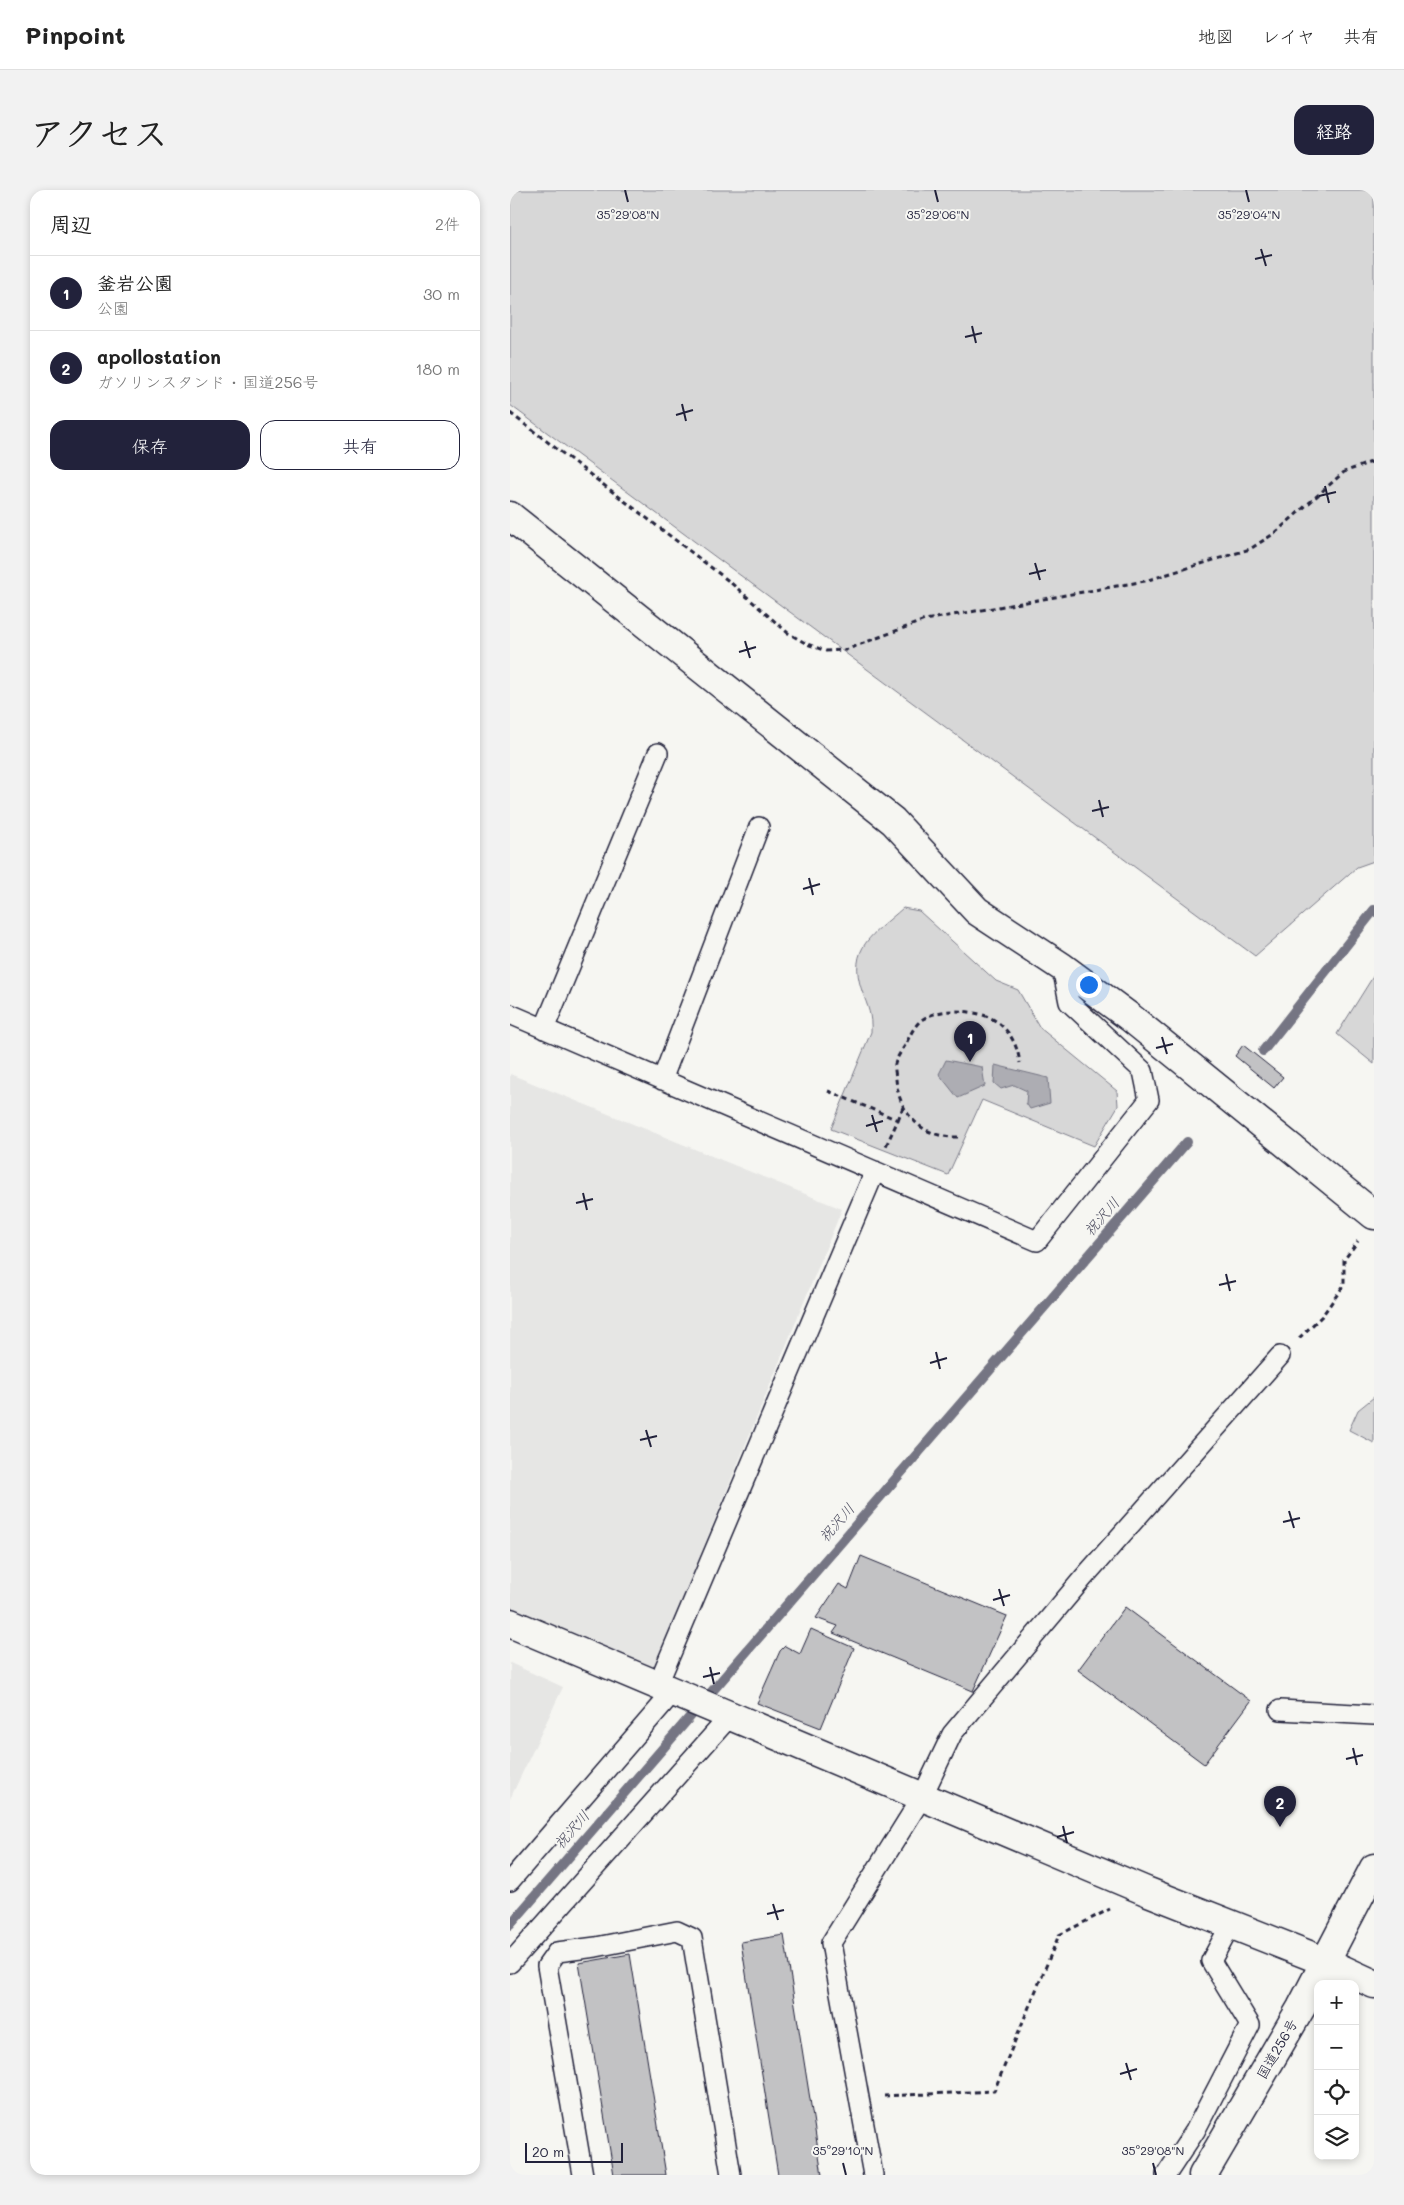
<!DOCTYPE html>
<html lang="ja">
<head>
<meta charset="utf-8">
<style>
  :root { --surface:#fff; --page:#f2f2f2; --text:#222; --muted:#767676; --line:#e0e0e0; --accent:#22223b }
  body { margin:0; font-family:Mali,"Klee One",sans-serif; background:var(--page); color:var(--text) }
  .controls { position:absolute; right:15px; bottom:15px; display:grid; overflow:hidden; border-radius:10px; box-shadow:0 2px 8px #0003 }
  .controls button { width:45px; height:45px; display:grid; place-items:center; padding:0; border:0; border-bottom:1px solid var(--line); background:var(--surface); color:var(--text); font:25px sans-serif }
  .scale { position:absolute; left:15px; bottom:12px; width:98px; box-sizing:border-box; padding-left:5px; border:2px solid #22223b; border-top:0; font-size:14px; line-height:18px; white-space:nowrap; color:#22223b; -webkit-text-stroke:4px #f6f6f2; paint-order:stroke }
  .you { position:absolute; left:578px; top:794px; width:18px; height:18px; margin:-12px; border:4px solid #fff; border-radius:50%; background:#1a73e8; box-shadow:0 0 0 8px #1a73e833 }
  .badge { display:grid; place-items:center; width:32px; height:32px; border-radius:50%; background:var(--accent); color:#fff; font-size:16px; font-weight:700 }
  .pin { position:absolute; translate:-50% -41px; filter:drop-shadow(0 1px 2px #0008) }
  .pin::after { content:''; position:absolute; top:26px; width:18px; height:15px; background:inherit; clip-path:polygon(0 0,100% 0,50% 100%) }
  .list { margin:0; padding:0; list-style:none }
  h2 { display:flex; justify-content:space-between; align-items:center; height:65px; margin:0; padding:0 20px; font-size:21px }
  h2 small { font-size:16px; font-weight:400; color:var(--muted) }
  .list li { display:grid; grid-template-columns:32px 1fr auto; gap:15px; align-items:center; box-sizing:border-box; height:75px; padding:0 20px; border-top:1px solid var(--line) }
  .list b { display:block; font-size:19px; white-space:nowrap }
  .list p { margin:0; font-size:16px; white-space:nowrap; color:var(--muted) }
  .list em { font-size:16px; font-style:normal; color:var(--muted) }
  .actions { display:flex; gap:10px; padding:15px 20px }
  .actions a { flex:1; padding:11px 0; border:1px solid var(--accent); border-radius:15px; text-align:center; font-size:18px; color:var(--accent) }
  .actions .main { background:var(--accent); color:#fff }
  .icon { flex:none; width:28px; height:28px; fill:none; stroke:currentColor; stroke-width:2; stroke-linecap:round; stroke-linejoin:round }
  .map { position:relative; flex:none; width:864px; height:1985px; overflow:hidden; border-radius:15px }
  header { display:flex; align-items:center; gap:30px; box-sizing:border-box; height:70px; padding:0 25px; background:var(--surface); border-bottom:1px solid var(--line) }
  header strong { font-size:24px }
  nav { display:flex; gap:28px; margin-inline-start:auto; font-size:18px }
  .intro { display:flex; align-items:center; justify-content:space-between; box-sizing:border-box; height:120px; padding:0 30px }
  h1 { margin:0; font-size:35px }
  .button { padding:12px 22px; border-radius:15px; background:var(--accent); color:#fff; font-size:18px; font-weight:700 }
  main { display:flex; gap:30px; padding:0 30px }
  aside { flex:1; background:var(--surface); border-radius:15px; box-shadow:0 2px 8px #0003 }
  .map>svg:first-child { display:block }
  .built { fill:#e6e6e4 }
  .green { fill:#d7d7d7; stroke:#7c7c89 }
  .water { fill:#adadb3; stroke:#757583 }
  .lines { fill:none; stroke-linecap:round; stroke-linejoin:round }
  .stream { stroke:#757583; stroke-width:10 }
  .building { fill:#c2c2c4; stroke:#22223b }
  .service-casing { stroke:#22223b; stroke-width:22 }
  .minor-casing { stroke:#22223b; stroke-width:31 }
  .tertiary-casing { stroke:#22223b; stroke-width:31 }
  .trunk-casing { stroke:#22223b; stroke-width:31 }
  .path { stroke:#22223b; stroke-width:3; stroke-dasharray:5 4; stroke-linecap:butt }
  .service { stroke:#f6f6f2; stroke-width:19 }
  .minor { stroke:#f6f6f2; stroke-width:28 }
  .tertiary { stroke:#f6f6f2; stroke-width:28 }
  .trunk { stroke:#f6f6f2; stroke-width:28 }
  .ticks { fill:none; stroke:#22223b; stroke-width:2 }
  .labels { text-anchor:middle; stroke-width:4; stroke-linejoin:round; paint-order:stroke }
  .street-label { font-size:14px; fill:#22223b; stroke:#f6f6f2 }
  .water-label { font-size:15px; font-style:italic; fill:#535365; stroke:#f6f6f2 }
  .ticks-label { font-size:12px; text-anchor:middle; fill:#22223b; stroke:#f6f6f2; stroke-width:4; stroke-linejoin:round; paint-order:stroke }
</style>
</head>
<body>
<header>
<strong>Pinpoint</strong>
<nav><a>地図</a><a>レイヤ</a><a>共有</a></nav>
</header>
<div class="intro"><h1>アクセス</h1><a class="button">経路</a></div>
<main>
<aside>
<h2>周辺<small>2件</small></h2>
<ul class="list">
<li><span class="badge">1</span><div><b>釜岩公園</b><p>公園</p></div><em>30 m</em></li>
<li><span class="badge">2</span><div><b>apollostation</b><p>ガソリンスタンド · 国道256号</p></div><em>180 m</em></li>
</ul>
<div class="actions"><a class="main">保存</a><a>共有</a></div>
</aside>
<div class="map">
<svg width="864" height="1985" viewBox="0 0 864 1985">
  <rect width="100%" height="100%" fill="#f6f6f2"/>
  <filter id="ink" filterUnits="userSpaceOnUse"><feTurbulence type="fractalNoise" baseFrequency=".02" numOctaves="2"/><feDisplacementMap in="SourceGraphic" scale="10" xChannelSelector="R" yChannelSelector="G"/><feConvolveMatrix kernelMatrix="1 2 1 2 8 2 1 2 1" color-interpolation-filters="sRGB"/></filter>
  <g filter="url(#ink)">
    <path class="built" d="M0,884L332,1019L144,1478L0,1418Z
      M0,1473L53,1497L0,1609Z"/>
    <path class="green" d="M0,0H864V671L847,677L745,766L0,215Z
      M393,718L409,721L486,791L508,800L530,838L607,901L608,916L584,956L472,910L438,985L321,939L361,842C362,825 358,817 352,801C337,757 363,745 393,718Z
      M864,785V874L827,844Z
      M864,1207V1253L839,1240L848,1220Z"/>
    <path class="water" d="M436,870L472,877L475,896L448,908L429,884Z
      M485,875L538,888L540,913L520,919L516,913L517,901L504,895L491,899L484,893Z"/>
    <g class="lines">
      <path class="stream" d="M753,861L864,720
        M0,1735L677,952"/>
    </g>
    <path class="building" d="M733,855L773,887L764,898L725,866Z
      M351,1366L497,1426L463,1501L323,1443L328,1436L306,1428L329,1394L338,1399Z
      M615,1417L741,1511L694,1574L568,1480Z
      M301,1439L344,1458L311,1538L247,1513L270,1461L275,1456L290,1464Z
      M274,1745L312,1985H268L231,1752Z
      M120,1764L156,1985H104L69,1773Z"/>
    <g class="lines">
      <defs>
        <path id="service" d="M0,824L527,1051L639,910L633,881L559,812L552,777
          M34,839L148,563
          M152,890L249,637
          M148,1494L365,981
          M770,1520L864,1525
          M0,1691L164,1501
          M0,1773L221,1525
          M73,1985L37,1776L47,1762L86,1757L167,1741L182,1748L221,1985
          M363,1985L321,1753L412,1607L442,1544L574,1387L770,1166
          M656,1985L685,1941L740,1835L701,1771L721,1734"/>
        <path id="minor" d="M0,326L383,631L467,721L552,777L621,828L864,1025"/>
        <path id="tertiary" d="M0,1433L636,1701L814,1771L864,1794"/>
        <path id="trunk" d="M693,1985L791,1818L864,1678"/>
      </defs>
      <use href="#service" class="service-casing"/>
      <use href="#minor" class="minor-casing"/>
      <use href="#tertiary" class="tertiary-casing"/>
      <use href="#trunk" class="trunk-casing"/>
      <path class="path" d="M0,223L220,392L278,443L297,454L316,461L335,460L415,430L635,391L740,359L765,343L834,282L864,271
        M318,901L388,930L375,958
        M388,930L393,917
        M448,947C413,948 389,925 386,889C386,885 384,878 385,874C387,867 392,860 396,854C400,845 405,834 413,829C430,818 455,820 473,825C495,832 507,851 510,873
        M789,1148L812,1126L834,1095V1070L848,1051
        M374,1906L484,1901L549,1745L600,1719"/>
      <use href="#service" class="service"/>
      <use href="#minor" class="minor"/>
      <use href="#tertiary" class="tertiary"/>
      <use href="#trunk" class="trunk"/>
    </g>
  </g>
  <path class="ticks" d="M115,0L118,12M425,0L428,12M736,0L739,12M751,59L756,76M745,69L762,65M462,136L466,153M455,147L472,143M172,214L176,231M166,225L183,220M815,296L819,313M809,306L826,302M525,373L530,390M519,384L536,380M235,451L240,468M229,462L246,457M589,610L593,627M582,621L599,617M299,688L303,705M293,699L310,694M652,847L657,864M646,858L663,854M362,925L367,942M356,936L373,931M73,1003L77,1020M66,1013L83,1009M716,1084L720,1101M709,1095L726,1091M426,1162L430,1179M420,1173L437,1168M136,1240L141,1257M130,1250L147,1246M779,1321L784,1338M773,1332L790,1328M489,1399L494,1416M483,1410L500,1405M200,1477L204,1494M193,1487L210,1483M843,1558L847,1575M836,1569L853,1565M553,1636L557,1653M547,1647L564,1642M263,1714L268,1730M257,1724L274,1720M616,1873L621,1890M610,1884L627,1879M333,1973L336,1985M643,1973L646,1985"/>
  <g class="labels">
    <g class="street-label">
      <text transform="translate(767 1859) rotate(-60)" y="5">国道256号</text>
    </g>
    <g class="water-label">
      <text transform="translate(592 1027) rotate(-49)" y="5">祝沢川</text>
      <text transform="translate(327 1333) rotate(-49)" y="5">祝沢川</text>
      <text transform="translate(62 1640) rotate(-49)" y="5">祝沢川</text>
    </g>
  </g>
  <g class="ticks-label">
    <text x="428" y="29">35°29'06"N</text>
    <text x="739" y="29">35°29'04"N</text>
    <text x="118" y="29">35°29'08"N</text>
    <text x="333" y="1965">35°29'10"N</text>
    <text x="643" y="1965">35°29'08"N</text>
  </g>
</svg>
<div class="controls">
<button>+</button>
<button>−</button>
<button><svg class="icon" aria-label="locate" viewBox="0 0 24 24"><circle cx="12" cy="12" r="6"/><path d="M12 2v4M12 18v4M2 12h4M18 12h4"/></svg></button>
<button><svg class="icon" aria-label="layers" viewBox="0 0 24 24"><path d="M12 4l9 5-9 5-9-5zM3 14l9 5 9-5"/></svg></button>
</div>
<div class="scale">20 m</div>
<div class="you"></div>
<div class="pin badge" style="left:460px;top:872px">1</div>
<div class="pin badge" style="left:770px;top:1637px">2</div>
</div>
</main>
</body>
</html>
